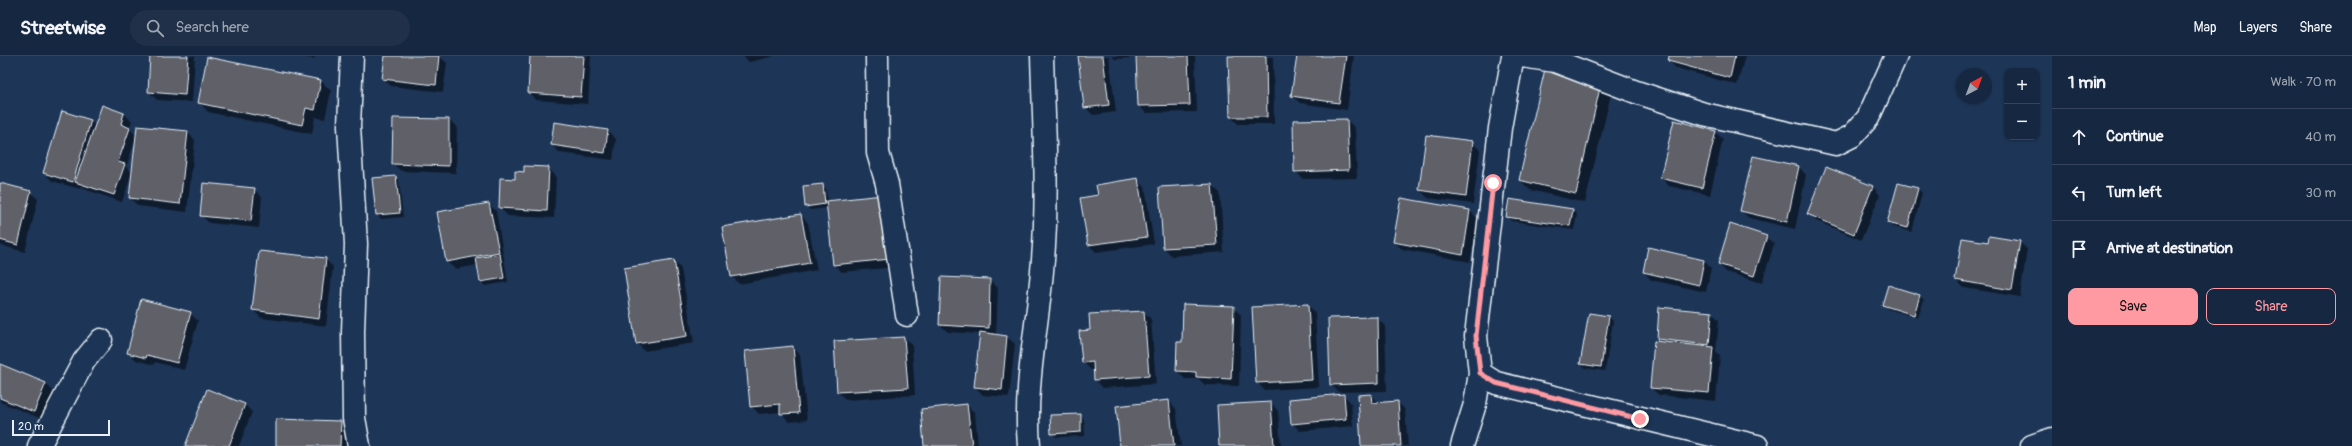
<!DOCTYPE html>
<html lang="en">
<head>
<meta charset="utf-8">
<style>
  :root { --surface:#162841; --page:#1f3048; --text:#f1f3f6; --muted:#9ea6b1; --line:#35445a; --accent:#ff9aa2 }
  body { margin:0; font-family:Pangolin,sans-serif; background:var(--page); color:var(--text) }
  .controls { position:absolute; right:12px; top:12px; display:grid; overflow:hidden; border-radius:8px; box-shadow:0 1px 3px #0004 }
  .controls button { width:36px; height:36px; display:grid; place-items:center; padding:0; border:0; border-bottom:1px solid var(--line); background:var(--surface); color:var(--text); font:20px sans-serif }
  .compass { position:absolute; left:1956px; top:12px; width:36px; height:36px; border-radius:50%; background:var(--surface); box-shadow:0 1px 3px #0004; rotate:41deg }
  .scale { position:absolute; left:12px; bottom:10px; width:98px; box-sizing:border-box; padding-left:4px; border:2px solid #e8f1f8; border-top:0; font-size:11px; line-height:14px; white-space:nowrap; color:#e8f1f8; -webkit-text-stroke:3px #1d3557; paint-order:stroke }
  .stop { position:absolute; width:12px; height:12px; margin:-9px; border:3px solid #ff9aa2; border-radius:50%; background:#fff }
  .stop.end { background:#ff9aa2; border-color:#fff; box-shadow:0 1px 4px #0008 }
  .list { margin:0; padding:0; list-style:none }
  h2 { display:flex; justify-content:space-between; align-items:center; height:52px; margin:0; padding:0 16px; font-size:17px }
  h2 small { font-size:13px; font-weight:400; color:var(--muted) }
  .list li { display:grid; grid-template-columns:26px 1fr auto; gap:12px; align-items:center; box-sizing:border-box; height:56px; padding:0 16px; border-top:1px solid var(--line) }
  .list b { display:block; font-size:15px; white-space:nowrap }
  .list em { font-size:13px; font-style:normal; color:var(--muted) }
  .actions { display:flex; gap:8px; padding:12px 16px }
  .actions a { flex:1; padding:9px 0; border:1px solid var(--accent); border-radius:8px; text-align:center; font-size:14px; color:var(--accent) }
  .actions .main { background:var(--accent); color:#111 }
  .icon { flex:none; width:22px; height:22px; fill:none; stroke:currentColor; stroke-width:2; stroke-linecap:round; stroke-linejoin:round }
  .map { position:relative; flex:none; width:2052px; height:390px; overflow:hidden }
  header { display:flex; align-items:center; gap:24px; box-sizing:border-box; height:56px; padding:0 20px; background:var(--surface); border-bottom:1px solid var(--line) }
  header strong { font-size:19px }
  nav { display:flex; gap:22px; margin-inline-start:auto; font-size:14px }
  .search { width:280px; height:36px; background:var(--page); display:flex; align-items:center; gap:10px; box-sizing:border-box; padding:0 14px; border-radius:22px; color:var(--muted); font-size:15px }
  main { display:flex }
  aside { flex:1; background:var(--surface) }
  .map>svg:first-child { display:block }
  .shadow { fill:#0007 }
  .building { fill:#5e6068; stroke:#e8f1f8 }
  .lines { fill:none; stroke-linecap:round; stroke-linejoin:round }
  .minor-casing { stroke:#e8f1f8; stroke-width:25 }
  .minor { stroke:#1d3557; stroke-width:22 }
  .route { stroke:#ff9aa2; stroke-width:5 }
</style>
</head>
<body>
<header>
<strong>Streetwise</strong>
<div class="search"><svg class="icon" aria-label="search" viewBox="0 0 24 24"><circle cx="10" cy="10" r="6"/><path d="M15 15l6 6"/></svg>Search here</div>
<nav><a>Map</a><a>Layers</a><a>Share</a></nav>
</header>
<main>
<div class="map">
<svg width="2052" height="390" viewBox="0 0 2052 390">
  <rect width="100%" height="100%" fill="#1d3557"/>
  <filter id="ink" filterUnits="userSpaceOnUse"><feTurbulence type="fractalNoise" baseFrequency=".025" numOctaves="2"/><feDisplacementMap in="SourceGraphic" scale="8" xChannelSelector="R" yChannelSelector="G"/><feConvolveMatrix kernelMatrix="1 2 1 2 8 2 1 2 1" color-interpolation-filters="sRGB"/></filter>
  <g filter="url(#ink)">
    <path class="shadow" d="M151,0H195L192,46L157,44L149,36Z
      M299,0H315L314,3Z
      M386,0H439L447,7L443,36L391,30L383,22Z
      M531,0H591L588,48L536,44L529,37Z
      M743,0H775L749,6Z
      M1079,0H1109L1116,56L1093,59L1085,51Z
      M1112,0H1130V2L1115,3Z
      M1137,0H1195L1197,56L1146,57L1139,50Z
      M1229,0L1273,1L1274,68H1238L1231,61Z
      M1298,0H1354L1347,54L1300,47L1292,40Z
      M1670,0H1745L1737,29L1676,12L1669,5Z
      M207,2L321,25L331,35L325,63L315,61L312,78L208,56L199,46Z
      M1546,14L1611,38L1585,147L1530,134L1520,124Z
      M102,50L124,58L132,65L129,72L137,80L187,76L195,84L187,156L138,150L130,142L135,85L126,111L132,116L122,146L84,133L81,130L80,133L52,125L44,117L63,57L91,65L96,70Z
      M394,63L449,64L457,71L456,117L401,115L393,108Z
      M1347,64L1355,72L1357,122L1303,123L1295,115Z
      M555,67L608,75L616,83L613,104L560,97L552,89Z
      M1715,76L1723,83L1710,139L1669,130L1661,122Z
      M1472,86L1480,94L1473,148L1428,142L1420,134Z
      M1799,111L1806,119L1795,173L1749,162L1741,155Z
      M548,112L556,120L554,162L508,160L500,152L516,124L525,117Z
      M1827,112L1873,131L1880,139L1861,184L1816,165L1808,157Z
      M395,121L399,125L403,161L381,163L377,159L373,123Z
      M1137,124L1145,131L1154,188L1096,196L1089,189L1100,140Z
      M0,128L30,136L38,143L25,196L0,189Z
      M822,129L826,133L828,145L897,211L842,216L834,209L828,152L810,154L806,150Z
      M1212,129L1220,137L1224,196L1172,200L1164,192Z
      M254,133L262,141L259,172L209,167L201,159Z
      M1918,133L1922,137L1912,176L1893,171L1888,166Z
      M1401,143L1470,155L1478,163L1470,206L1402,193L1394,186Z
      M489,148L496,155L508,226L485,230L481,226L478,209L455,213L447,206Z
      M1572,154L1577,158L1574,174L1511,165L1507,160Z
      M801,159L808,167L817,214L739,228L732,220Z
      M1766,181L1774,188L1762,227L1726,216L1719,208Z
      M2019,186L2027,193L2020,241L1964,232L1956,224Z
      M325,203L333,211L326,270L261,262L253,254Z
      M674,205L681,213L694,287L644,295L637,287Z
      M1704,205L1711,212L1706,236L1651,224L1644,216Z
      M942,222L990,224L998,232L996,279L1007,281L1015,288L1009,341L983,339L975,331L981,278L948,276L940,269Z
      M1889,230L1920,240L1924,244L1918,262L1888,253L1883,249Z
      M1308,249L1315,257L1319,331L1264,334L1257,326Z
      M1233,251L1241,259L1239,330L1205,329L1199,323H1185L1177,315L1183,287Z
      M1143,256L1151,263L1156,328L1103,332L1095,324L1094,314H1091L1083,306L1091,275Z
      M190,257L198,265L184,314L155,306L154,309L136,304L128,296Z
      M1712,257L1719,264L1716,296L1720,300L1716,345L1659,339L1651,332L1662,287L1658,283Z
      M1590,258L1609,261L1613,265L1605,315L1585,312L1581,308Z
      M1377,262L1385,270L1387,335L1338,336L1331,328Z
      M904,282L912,289L915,339L846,344L838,336L835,286Z
      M793,291L800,299L807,364L789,366L781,356L759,358L751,350Z
      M0,309L46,328L53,335L42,363L0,346Z
      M1344,339L1351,347L1353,370L1300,375L1292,367Z
      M1371,339L1379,347L1398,346L1405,354L1408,390H1362Z
      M1169,345L1176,353L1181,390H1121Z
      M1271,347L1278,355L1281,390H1220Z
      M245,349L252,356L239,390H186Z
      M967,349L975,357L978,390H925Z
      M1080,359L1084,363L1085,380L1056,381L1052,377Z
      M341,366L348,373V390H277Z"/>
    <path class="building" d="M150,0H188L185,39L148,36Z
      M385,0H439L436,29L382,23Z
      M530,0H584L581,41L528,37Z
      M1078,0H1103L1109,49L1084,52Z
      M1136,0H1188L1190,49L1138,50Z
      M1228,0H1266L1267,61H1230Z
      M1297,0H1346L1339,47L1291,40Z
      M1669,0H1735L1730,22L1668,5Z
      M207,1L321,24L315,54L306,52L302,69L198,47Z
      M1545,13L1601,27L1576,138L1519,124Z
      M102,49L124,57L121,68L130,72L118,106L125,108L114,139L75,126Z
      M62,55L91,64L73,126L43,117Z
      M393,62L449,63V110L392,108Z
      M1347,63L1349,114L1294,116L1293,64Z
      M1674,64L1716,75L1702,132L1660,122Z
      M554,66L608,74L605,97L551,89Z
      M137,70L188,75L180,148L129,142Z
      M1426,79L1473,85L1466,141L1419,134Z
      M1753,100L1799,110L1787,166L1740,155Z
      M524,110L549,111L547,155L499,152L500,122L515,123V115L524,116Z
      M1826,111L1873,130L1854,178L1807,158Z
      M396,120L400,157L376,159L372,122Z
      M1138,122L1147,181L1088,189L1080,142L1098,139L1096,129Z
      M0,127L31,135L18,189L0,184Z
      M203,127L255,132L251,165L200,160Z
      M1898,127L1918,132L1908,172L1887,167Z
      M823,128L825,148L805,151L803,130Z
      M1212,128L1217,189L1163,192L1159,131Z
      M883,139L890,203L833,209L826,145Z
      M1401,142L1470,154L1463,199L1393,186Z
      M1509,143L1573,153L1570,170L1506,161Z
      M489,147L499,196L446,206L437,156Z
      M801,158L810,207L731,221L722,171Z
      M1730,168L1767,180L1754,220L1718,208Z
      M1989,180L2020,185L2012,234L1955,224L1962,182L1988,186Z
      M1648,191L1704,204L1699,229L1643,216Z
      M259,195L326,202L319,263L252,254Z
      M500,198L504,222L480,226L476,202Z
      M674,204L687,280L636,288L624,212Z
      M941,221L990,223L989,272L939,269Z
      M1888,229L1920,239L1914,259L1882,249Z
      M141,243L191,256L177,307L147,299L146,302L127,297Z
      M1183,248L1234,250L1231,323L1196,321V316L1176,315L1177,286H1182Z
      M1308,248L1312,324L1256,327L1252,251Z
      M1659,251L1712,256L1709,289L1657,283Z
      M1144,255L1149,320L1094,324L1093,306L1082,307L1079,275L1090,274L1089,258Z
      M1589,257L1609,260L1601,311L1580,308Z
      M1378,261L1379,327L1330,329L1328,262Z
      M980,276L1007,280L1002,334L974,331Z
      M904,281L908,332L837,336L834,285Z
      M1654,285L1713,291L1709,337L1650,332Z
      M793,290L799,357L780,358V348L750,351L745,295Z
      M0,308L46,327L34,356L0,342Z
      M207,333L245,348L229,390H185Z
      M1344,338L1346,363L1291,368L1289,343Z
      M1371,338L1372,347L1398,345L1401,390H1361L1358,339Z
      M1169,344L1174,390H1120L1116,350Z
      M1271,346L1274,390H1219L1217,349Z
      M967,348L972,390H924L921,353Z
      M1081,358V376L1051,378L1050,359Z
      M276,363L341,365L340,390H276Z"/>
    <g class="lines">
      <defs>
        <path id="minor" d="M352,0L349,70L356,188L353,276L354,362L359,390
          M877,0L878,97L887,128L907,259
          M1513,0L1500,72L1476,280L1480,317L1496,327L1757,390
          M1522,0L1555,5L1636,36L1704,58L1836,88L1852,80L1868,62L1896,0
          M39,390L84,305L101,284
          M1029,390C1024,331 1037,274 1042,215C1049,144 1044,71 1042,0
          M1462,390L1475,348L1480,317
          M2032,390L2052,383"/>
      </defs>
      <use href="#minor" class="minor-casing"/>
      <use href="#minor" class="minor"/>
    </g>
  </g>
  <g class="lines" filter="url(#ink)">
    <path class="route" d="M1493,127L1476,280L1480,317L1496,327L1640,363"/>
  </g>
</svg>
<div class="controls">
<button>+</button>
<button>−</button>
</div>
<svg class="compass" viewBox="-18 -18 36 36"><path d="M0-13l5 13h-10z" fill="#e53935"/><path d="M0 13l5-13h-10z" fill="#9ea6b1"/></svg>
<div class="scale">20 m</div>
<div class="stop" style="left:1493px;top:127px"></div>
<div class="stop end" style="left:1640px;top:363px"></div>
</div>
<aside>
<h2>1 min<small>Walk · 70 m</small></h2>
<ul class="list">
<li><svg class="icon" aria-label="ahead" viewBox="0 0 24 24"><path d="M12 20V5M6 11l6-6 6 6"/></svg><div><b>Continue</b></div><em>40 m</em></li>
<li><svg class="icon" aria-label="left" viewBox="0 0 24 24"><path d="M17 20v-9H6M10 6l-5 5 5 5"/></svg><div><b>Turn left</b></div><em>30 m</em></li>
<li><svg class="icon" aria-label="arrive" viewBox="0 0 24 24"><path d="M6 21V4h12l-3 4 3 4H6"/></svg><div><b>Arrive at destination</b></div></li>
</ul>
<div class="actions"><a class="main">Save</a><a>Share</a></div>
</aside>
</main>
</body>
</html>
